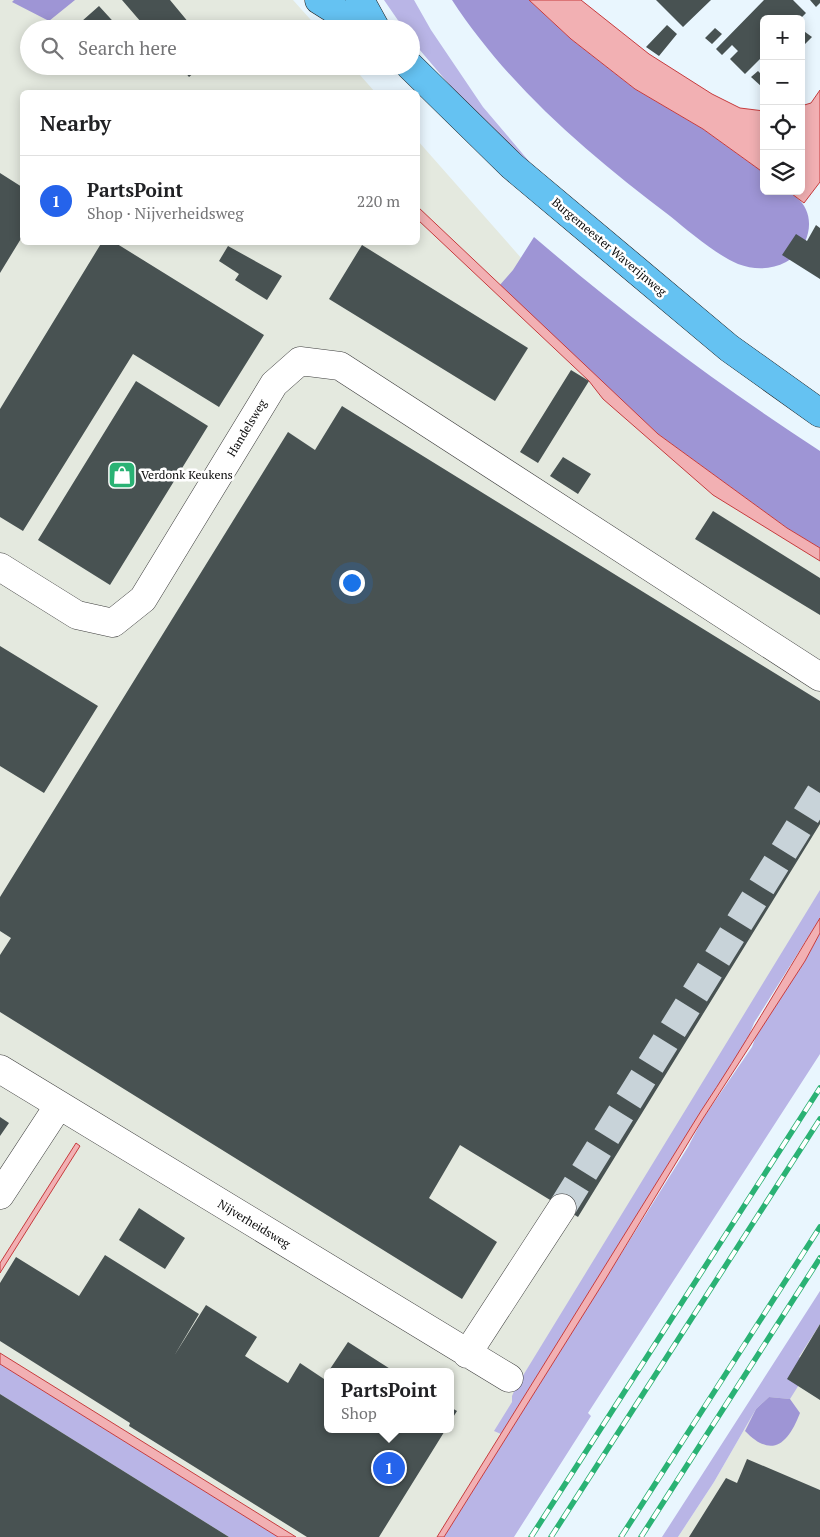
<!DOCTYPE html>
<html lang="en">
<head>
<meta charset="utf-8">
<style>
  :root { --surface:#fff; --page:#f2f2f2; --text:#202124; --muted:#757577; --line:#e0e0e0; --accent:#2563eb }
  body { margin:0; font-family:"PT Serif",serif; background:var(--page); color:var(--text) }
  .controls { position:absolute; right:15px; top:15px; display:grid; overflow:hidden; border-radius:8px; box-shadow:0 2px 12px #0003 }
  .controls button { width:45px; height:45px; display:grid; place-items:center; padding:0; border:0; border-bottom:1px solid var(--line); background:var(--surface); color:var(--text); font:25px sans-serif }
  .you { position:absolute; left:351px; top:582px; width:18px; height:18px; margin:-12px; border:4px solid #fff; border-radius:50%; background:#1a73e8; box-shadow:0 0 0 8px #1a73e833 }
  .badge { display:grid; place-items:center; width:32px; height:32px; border-radius:50%; background:var(--accent); color:#fff; font-size:16px; font-weight:700 }
  .pin { position:absolute; translate:-50% -50%; border:2px solid #fff; box-shadow:0 1px 5px #0006 }
  .popup { position:absolute; left:324px; top:1368px; width:130px; height:65px; box-sizing:border-box; display:grid; place-content:center; border-radius:8px; background:var(--surface); filter:drop-shadow(0 1px 4px #0005); font-size:16px; white-space:nowrap; color:var(--muted) }
  .popup b { font-size:19px; color:var(--text) }
  .popup::after { content:''; position:absolute; left:50%; top:100%; margin-left:-10px; border:10px solid transparent; border-top-color:var(--surface) }
  .list { margin:0; padding:0; list-style:none }
  h2 { display:flex; justify-content:space-between; align-items:center; height:65px; margin:0; padding:0 20px; font-size:21px }
  h2 small { font-size:16px; font-weight:400; color:var(--muted) }
  .list li { display:grid; grid-template-columns:32px 1fr auto; gap:15px; align-items:center; box-sizing:border-box; height:90px; padding:0 20px; border-top:1px solid var(--line) }
  .list b { display:block; font-size:19px; white-space:nowrap }
  .list p { margin:0; font-size:16px; white-space:nowrap; color:var(--muted) }
  .list em { font-size:16px; font-style:normal; color:var(--muted) }
  .icon { flex:none; width:28px; height:28px; fill:none; stroke:currentColor; stroke-width:2; stroke-linecap:round; stroke-linejoin:round }
  .map { position:relative; flex:none; width:820px; height:1537px; overflow:hidden }
  .search { position:absolute; background:var(--surface); box-shadow:0 2px 12px #0003; left:20px; top:20px; width:400px; height:55px; display:flex; align-items:center; gap:12px; box-sizing:border-box; padding:0 18px; border-radius:28px; color:var(--muted); font-size:19px }
  .panel { position:absolute; background:var(--surface); box-shadow:0 2px 12px #0003; left:20px; top:90px; width:400px; height:155px; border-radius:8px }
  .map>svg:first-child { display:block }
  .industrial { fill:#e4e9df; fill-rule:evenodd }
  .green { fill:#b9b5e6 }
  .forest { fill:#9e95d5 }
  .water { fill:#f2b0b3; stroke:#c63b3d }
  .building { fill:#485252 }
  .lines { fill:none; stroke-linecap:round; stroke-linejoin:round }
  .minor-tunnel { stroke:#c8d3d9; stroke-width:28; stroke-dasharray:28 14; stroke-linecap:butt }
  .minor-casing { stroke:#3d3d3d; stroke-width:29 }
  .major-casing { stroke:#1b1b1b; stroke-width:29 }
  .minor { stroke:#fff; stroke-width:28 }
  .major { stroke:#65c2f2; stroke-width:28 }
  .rail-casing { stroke:#2ab274; stroke-width:5.5 }
  .rail { stroke:#fff; stroke-width:4; stroke-dasharray:11; stroke-linecap:butt }
  .labels { text-anchor:middle; stroke-width:5; stroke-linejoin:round; paint-order:stroke }
  .street-label { font-size:12px; fill:#0a0a0a; stroke:#fff }
  .poi-label { font-size:12px; fill:#0a0a0a; stroke:#fff; text-anchor:start }
</style>
</head>
<body>
<div class="map">
<svg width="820" height="1537" viewBox="0 0 820 1537">
  <rect width="100%" height="100%" fill="#e9f6fe"/>
  <path class="industrial" d="M0,0H293L319,29H29V66H352L375,92H22V242H418V141L567,310L820,519V918L754,1023L746,1043L437,1537H0ZM328,1372H450V1429H328Z
    M820,1291V1537H678L714,1482L756,1409L768,1397Z"/>
  <path class="green" d="M384,0H414L431,30L483,107L533,166L464,102L419,49L411,39V29H404Z
    M820,890V918L754,1023L746,1043L701,1111L501,1434L494,1431L512,1402V1396L516,1387Z
    M820,933V1054L588,1413L591,1416L514,1537H444L688,1147L702,1120L752,1047L756,1036L805,961Z
    M820,1291V1324L799,1357L812,1364L790,1399L769,1397L756,1409L714,1482L678,1537H662Z
    M0,1364L278,1537H229L0,1394Z"/>
  <path class="forest" d="M14,0H75L49,21L12,2Z
    M452,0H529L571,39L635,89L703,129L764,173V191C771,191 780,190 787,191C790,192 793,195 796,197C819,215 809,250 786,262C771,270 754,270 738,264C718,256 687,230 670,216C588,154 509,87 452,0Z
    M534,237C625,315 720,386 820,451V548L787,528L658,434L499,286L513,270Z
    M769,1397L790,1399L800,1413C788,1444 772,1459 745,1431L756,1409Z"/>
  <path class="water" d="M529,0H581L649,54L712,94L740,108L764,111V173L703,129L635,89L571,39Z
    M820,90V182L804,203L788,191H801V106L811,103Z
    M418,207L658,434L787,528L820,548V561L713,495L603,399L589,381L418,220Z
    M820,918V933L805,961L702,1120L605,1280L444,1537H437L701,1111C743,1048 780,983 820,918Z
    M76,1143L80,1146L0,1273V1263Z
    M0,1353L296,1537H278L0,1364Z"/>
  <path class="building" d="M122,0H170L194,29H147Z
    M656,0H711L683,27Z
    M764,0H793L806,13L800,19H764V55L745,74L730,59L738,51L732,45L722,55L716,49Z
    M810,0H820V3L816,7Z
    M99,6L120,29H73Z
    M667,25L677,34L659,56L646,47Z
    M715,28L722,34L712,44L705,38Z
    M801,29L812,37L803,46L801,45Z
    M180,66H202L189,77Z
    M758,71L764,77L762,87L751,77Z
    M0,173L22,187V237L0,273Z
    M816,225L820,228V279L782,255L796,234L807,241Z
    M102,242H114L264,335L219,407L133,354L23,531L0,517V409Z
    M362,245L528,348L495,401L329,299Z
    M228,246L282,276L267,300L235,280L239,274L219,261Z
    M571,370L589,381L538,463L520,452Z
    M136,381L208,426L110,585L38,540Z
    M342,406L820,701V824L578,1217L460,1145L429,1198L497,1242L462,1299L0,1012V955L11,938L0,931V897L288,432L315,450Z
    M563,457L591,474L578,494L550,476Z
    M713,511L820,578V615L695,539Z
    M0,646L98,706L44,793L0,766Z
    M0,1117L9,1123L0,1136Z
    M139,1208L185,1238L165,1269L119,1240Z
    M105,1255L199,1314L174,1356L206,1305L257,1337L245,1356L288,1383L300,1363L324,1379L328,1373V1429H446L379,1537H307L129,1426L130,1423L0,1341V1283L16,1257L79,1296Z
    M820,1324V1400L787,1379Z
    M348,1342L395,1372H328Z
    M0,1394L229,1537H0Z
    M450,1407L457,1411L450,1422Z
    M747,1459L820,1490V1537H689L726,1478L737,1483Z"/>
  <g class="lines">
    <path class="minor-tunnel" d="M562,1208L820,793"/>
    <defs>
      <path id="minor" d="M0,567L77,615L113,623L143,599L274,384L300,361L340,366L820,677
        M0,1069L509,1378
        M0,1195L59,1105
        M467,1354L562,1208"/>
      <path id="major" d="M319,0L365,29
        M360,0L376,29
        M410,66L512,166L729,348L820,413"/>
    </defs>
    <use href="#minor" class="minor-casing"/>
    <use href="#major" class="major-casing"/>
    <use href="#minor" class="minor"/>
    <use href="#major" class="major"/>
    <defs>
      <path id="rail" d="M531,1537L820,1088
        M551,1537L820,1119
        M621,1537L820,1227
        M641,1537L820,1258"/>
    </defs>
    <use href="#rail" class="rail-casing"/>
    <use href="#rail" class="rail"/>
  </g>
  <defs>
    <symbol id="shop-square" viewBox="-11 -11 22 22"><rect x="-9" y="-9" width="18" height="18" rx="4" fill="#2ab274" stroke="#fff"/><path d="M-5-2.5h2.3a2.7 3.5 0 0 1 5.4 0H5L5.5 6h-11ZM-1.5-2.5h3a1.5 2.3 0 0 0-3 0Z" fill="#fff"/></symbol>
  </defs>
  <g fill-rule="evenodd">
    <use href="#shop-square" x="106" y="459" width="32" height="32"/>
  </g>
  <g class="labels">
    <g class="street-label">
      <text transform="translate(609 247) rotate(40)" y="4">Burgemeester Waverijnweg</text>
      <text transform="translate(247 428) rotate(-59)" y="4">Handelsweg</text>
      <text transform="translate(254 1224) rotate(31)" y="4">Nijverheidsweg</text>
    </g>
    <g class="poi-label">
      <text x="141" y="479">Verdonk Keukens</text>
    </g>
  </g>
</svg>
<div class="controls">
<button>+</button>
<button>−</button>
<button><svg class="icon" aria-label="locate" viewBox="0 0 24 24"><circle cx="12" cy="12" r="6"/><path d="M12 2v4M12 18v4M2 12h4M18 12h4"/></svg></button>
<button><svg class="icon" aria-label="layers" viewBox="0 0 24 24"><path d="M12 4l9 5-9 5-9-5zM3 14l9 5 9-5"/></svg></button>
</div>
<div class="you"></div>
<div class="pin badge" style="left:389px;top:1468px">1</div>
<div class="popup"><b>PartsPoint</b>Shop</div>
<div class="search"><svg class="icon" aria-label="search" viewBox="0 0 24 24"><circle cx="10" cy="10" r="6"/><path d="M15 15l6 6"/></svg>Search here</div>
<section class="panel">
<h2>Nearby<small></small></h2>
<ul class="list">
<li><span class="badge">1</span><div><b>PartsPoint</b><p>Shop · Nijverheidsweg</p></div><em>220 m</em></li>
</ul>
</section>
</div>
</body>
</html>
